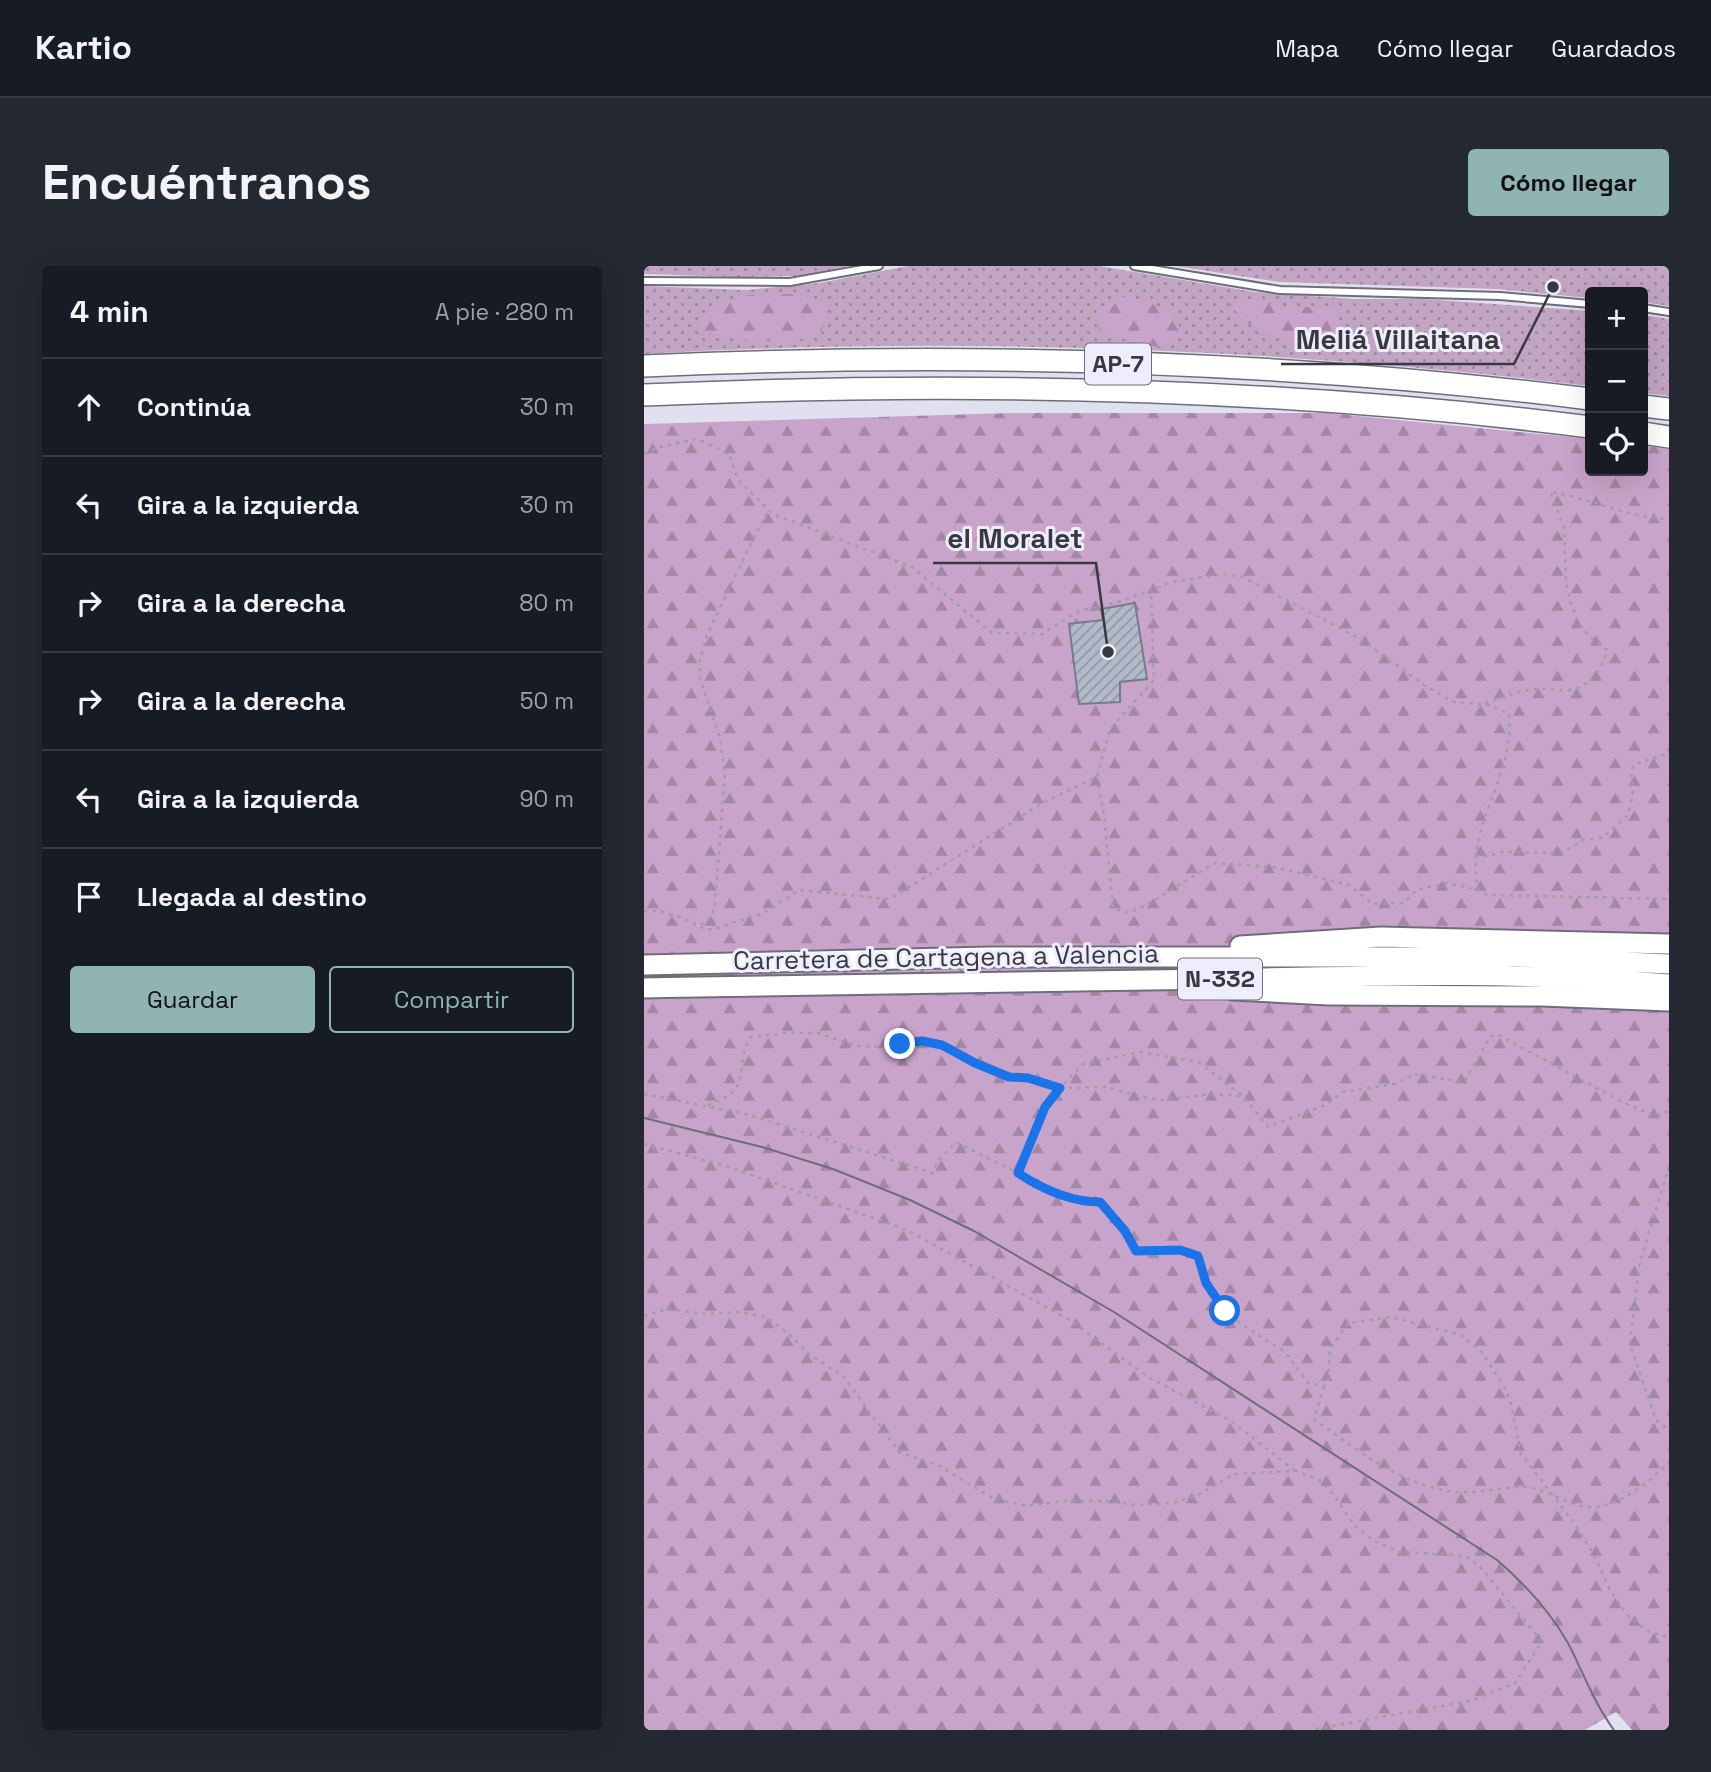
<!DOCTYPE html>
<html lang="es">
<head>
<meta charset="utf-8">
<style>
  :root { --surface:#171b24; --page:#242831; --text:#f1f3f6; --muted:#9ea1a6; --line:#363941; --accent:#90b4b3 }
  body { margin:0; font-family:"Space Grotesk",sans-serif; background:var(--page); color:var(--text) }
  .controls { position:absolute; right:21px; top:21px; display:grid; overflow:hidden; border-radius:7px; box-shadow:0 7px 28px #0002 }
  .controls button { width:63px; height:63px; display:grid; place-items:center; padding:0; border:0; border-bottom:2px solid var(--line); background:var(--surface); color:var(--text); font:35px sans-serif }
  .stop { position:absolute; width:21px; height:21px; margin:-16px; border:5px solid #1a73e8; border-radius:50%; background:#fff }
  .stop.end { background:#1a73e8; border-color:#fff; box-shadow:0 2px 7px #0008 }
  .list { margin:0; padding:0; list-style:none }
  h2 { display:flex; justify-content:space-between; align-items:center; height:91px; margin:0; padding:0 28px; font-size:30px }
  h2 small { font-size:23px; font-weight:400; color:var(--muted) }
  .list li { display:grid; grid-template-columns:46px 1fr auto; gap:21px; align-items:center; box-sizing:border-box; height:98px; padding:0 28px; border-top:2px solid var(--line) }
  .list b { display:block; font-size:26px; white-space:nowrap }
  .list em { font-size:23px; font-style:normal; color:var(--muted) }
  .actions { display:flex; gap:14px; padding:21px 28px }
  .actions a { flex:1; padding:16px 0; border:2px solid var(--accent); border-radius:7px; text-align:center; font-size:24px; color:var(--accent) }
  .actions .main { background:var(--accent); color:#111 }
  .icon { flex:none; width:38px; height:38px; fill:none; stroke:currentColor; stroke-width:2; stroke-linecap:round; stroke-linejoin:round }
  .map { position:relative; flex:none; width:1025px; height:1464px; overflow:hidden; border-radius:7px }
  header { display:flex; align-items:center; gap:42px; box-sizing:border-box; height:98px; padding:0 35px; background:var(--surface); border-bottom:2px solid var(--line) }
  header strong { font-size:33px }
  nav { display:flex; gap:38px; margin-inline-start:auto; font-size:24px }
  .intro { display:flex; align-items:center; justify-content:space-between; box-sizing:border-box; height:168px; padding:0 42px }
  h1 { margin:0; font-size:49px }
  .button { padding:18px 32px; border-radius:7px; background:var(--accent); color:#111; font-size:24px; font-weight:700 }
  main { display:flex; gap:42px; padding:0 42px }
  aside { flex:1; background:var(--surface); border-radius:7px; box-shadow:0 7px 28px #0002 }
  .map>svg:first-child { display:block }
  .grass { fill:url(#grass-dots) }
  .forest { fill:url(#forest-firs) }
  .building { fill:url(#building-hatch); stroke:#757b89; stroke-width:2 }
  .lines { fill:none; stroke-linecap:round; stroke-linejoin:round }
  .service-casing { stroke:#6e6d7c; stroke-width:10 }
  .trunk-casing { stroke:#6e6d7c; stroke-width:23 }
  .motorway-casing { stroke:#6e6d7c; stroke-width:24 }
  .path { stroke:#9e9eaa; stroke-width:2.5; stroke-dasharray:3.5 5; stroke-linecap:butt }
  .service { stroke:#fff; stroke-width:6 }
  .trunk { stroke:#fff; stroke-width:19 }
  .motorway { stroke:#fff; stroke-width:21 }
  .tram { stroke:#6e6e77; stroke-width:2 }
  .route { stroke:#1a73e8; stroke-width:9 }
  .labels { text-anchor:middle; stroke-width:6; stroke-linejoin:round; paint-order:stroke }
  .shield { fill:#ededfe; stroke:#6e6e78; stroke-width:2 }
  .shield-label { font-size:24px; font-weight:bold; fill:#38383e }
  .street-label { font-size:26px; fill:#38383e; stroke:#ededfe }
  .leader { fill:none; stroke:#38383e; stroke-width:2.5 }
  .callout-dot { fill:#38383e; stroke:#ededfe; stroke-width:2.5 }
  .callout-label { font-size:28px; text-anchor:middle; font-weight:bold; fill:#38383e; stroke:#ededfe; stroke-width:6; stroke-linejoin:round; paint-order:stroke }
</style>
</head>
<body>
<header>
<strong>Kartio</strong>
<nav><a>Mapa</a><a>Cómo llegar</a><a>Guardados</a></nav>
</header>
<div class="intro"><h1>Encuéntranos</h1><a class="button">Cómo llegar</a></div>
<main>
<aside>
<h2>4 min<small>A pie · 280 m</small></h2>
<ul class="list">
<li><svg class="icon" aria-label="ahead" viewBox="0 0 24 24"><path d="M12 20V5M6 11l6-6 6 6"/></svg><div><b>Continúa</b></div><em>30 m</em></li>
<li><svg class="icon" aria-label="left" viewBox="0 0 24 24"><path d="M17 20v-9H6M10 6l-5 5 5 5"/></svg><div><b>Gira a la izquierda</b></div><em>30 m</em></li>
<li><svg class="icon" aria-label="right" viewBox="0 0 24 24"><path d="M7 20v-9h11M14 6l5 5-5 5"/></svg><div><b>Gira a la derecha</b></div><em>80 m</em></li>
<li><svg class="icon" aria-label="right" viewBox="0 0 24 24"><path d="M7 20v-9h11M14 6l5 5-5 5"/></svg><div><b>Gira a la derecha</b></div><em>50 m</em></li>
<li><svg class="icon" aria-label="left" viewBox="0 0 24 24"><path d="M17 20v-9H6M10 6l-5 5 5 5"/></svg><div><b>Gira a la izquierda</b></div><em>90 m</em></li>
<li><svg class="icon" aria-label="arrive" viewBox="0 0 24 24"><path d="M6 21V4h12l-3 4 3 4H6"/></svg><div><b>Llegada al destino</b></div></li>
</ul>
<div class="actions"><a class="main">Guardar</a><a>Compartir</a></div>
</aside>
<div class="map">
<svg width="1025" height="1464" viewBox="0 0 1025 1464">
  <defs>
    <pattern id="grass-dots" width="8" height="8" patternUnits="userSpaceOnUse" patternTransform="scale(1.75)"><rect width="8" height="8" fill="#c2a4c3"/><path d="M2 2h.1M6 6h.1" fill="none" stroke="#9f87a0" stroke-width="1.8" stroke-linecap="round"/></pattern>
    <pattern id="forest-firs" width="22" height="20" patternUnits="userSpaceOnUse" patternTransform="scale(1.75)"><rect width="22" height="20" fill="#c9a4ca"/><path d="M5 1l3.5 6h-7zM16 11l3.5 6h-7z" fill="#a487a5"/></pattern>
    <pattern id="building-hatch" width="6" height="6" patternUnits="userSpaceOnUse" patternTransform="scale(1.75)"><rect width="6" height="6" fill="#b2b9c8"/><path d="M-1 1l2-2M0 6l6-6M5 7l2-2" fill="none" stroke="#9297a4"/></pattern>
  </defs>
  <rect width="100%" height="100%" fill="#e0e0f0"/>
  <path class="grass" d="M0,0H205L154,10L95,11L0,8Z
    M264,0H455L611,26L710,33H780L946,45V120C633,82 315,70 0,88V20L103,24L176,17Z
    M532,0H1025V40L999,36V26H946V32L852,23L635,16Z
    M999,49L1025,53V130L999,127Z"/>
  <path class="forest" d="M154,28L181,37L183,50L176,68L146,76L96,74L55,65L57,52L73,38L105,29Z
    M482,30L517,41L527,48L540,68L514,81L456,67L452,43Z
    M601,33L640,40L692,43L698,62V82L675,83L633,71L598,54L585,36Z
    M366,147H684L946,173V205H999V179L1025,183V1464H988L972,1446L941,1464H0V158Z"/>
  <path class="building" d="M491,337L503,413L476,416V436L435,438L425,358L459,354L457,343Z"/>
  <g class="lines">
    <defs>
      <path id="service" d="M490,0L636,24L856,30L946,38
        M0,15L146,16L235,0
        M999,42L1025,46"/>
      <path id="trunk" d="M596,680L737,671L1025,678
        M0,699L347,691H874L1025,698
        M0,722C190,718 380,716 571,713C719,710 877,705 1025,718
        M589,724L685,729L898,730L1025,735"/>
      <path id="motorway" d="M0,100C315,86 633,94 946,133
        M0,129C315,115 633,121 946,161
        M999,140L1025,143
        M999,167L1025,171"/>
    </defs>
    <use href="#service" class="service-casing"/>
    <use href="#trunk" class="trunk-casing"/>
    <use href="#motorway" class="motorway-casing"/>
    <path class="path" d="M0,188L15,181L53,173L85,188L94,214L129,248L268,301L348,367L398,368L435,345L478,335L528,316L579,308L599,311L716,373L783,421L810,436L845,439L865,448C872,512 817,564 835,624L843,629L1025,633
      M841,437C855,432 869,427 884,424C897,421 909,424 923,424C942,425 960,401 963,384L947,372L935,358L927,338L922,317L920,261L906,226C946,232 984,252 1025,253
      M453,511L460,549L469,642L485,647L504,638L571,597L630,601L705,619L729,638L760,637L772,624L803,617L835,624
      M831,590H844L858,586L912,587L923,584L939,574L958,572L984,549L989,527L987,510L989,499L1025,487
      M0,645H16L39,652L63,664L76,662L87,657L118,648L155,624L246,633L400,536L453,511L466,463L510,414L507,324
      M57,659L68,651L71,638L81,508L76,472L56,413V393L63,369L108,275L125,244
      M0,828L102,848L289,907L293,896L312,876L374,907L401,841L416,822L439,798L496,786L554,796L599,830L624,861L681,839L699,826L751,818L770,808L820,816L846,771L853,768L980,837L1012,850L1025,845
      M64,839C115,820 86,804 107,771L140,767H173L214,780L239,781L278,775L298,779L331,797L365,811L384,812L416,822L462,821L498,831L518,834L567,828L599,830
      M0,878L82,900L263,964L424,1053L506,1112L589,1156L651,1205
      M1025,900L995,1000L986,1078L1012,1154L1025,1164
      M374,907C398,923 426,936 456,936L481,965L492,984H536L553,990L562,1017L575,1039L588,1052L642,1087L664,1117L680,1120L684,1117L686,1083L704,1057L747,1051L817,1069L837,1085L860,1120L867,1138L877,1188L931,1258L950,1289L966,1324L985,1351L1005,1366L1025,1371
      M0,1050L22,1043L62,1048L94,1046L122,1051L146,1069L165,1088L200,1111L255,1186L296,1200L350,1233L383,1240L419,1235H462L493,1239L529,1237L552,1230L590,1208L652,1205L674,1213L689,1228L710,1259L730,1275L756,1286L813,1289L825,1292L838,1303L898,1376L871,1417L826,1435L666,1464
      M680,1120L670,1153C713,1184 758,1220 812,1226C835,1228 859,1220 882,1221C903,1223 923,1239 943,1241C970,1244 1009,1215 1025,1195"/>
    <use href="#service" class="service"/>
    <use href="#trunk" class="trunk"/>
    <use href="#motorway" class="motorway"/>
    <path class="tram" d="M0,852L118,881L189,903L266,934L330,965L470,1046L853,1294C881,1318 905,1344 924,1377C939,1406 950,1437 970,1464"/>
  </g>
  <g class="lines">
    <path class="route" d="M256,778L278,775L298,779L331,797L365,811L384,812L416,822L401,841L374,907C398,923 426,936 456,936L481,965L492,985L536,984L554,990L562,1017L581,1045"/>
  </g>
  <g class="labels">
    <g class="shield">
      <rect x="441" y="77.5" width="66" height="41" rx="5"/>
      <rect x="534" y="692.5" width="84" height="41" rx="5"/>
    </g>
    <g class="shield-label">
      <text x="474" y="106">AP-7</text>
      <text x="576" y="721">N-332</text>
    </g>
    <g class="street-label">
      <text transform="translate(302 691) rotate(-1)" y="9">Carretera de Cartagena a Valencia</text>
    </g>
  </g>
  <path class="leader" d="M909 21L870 98H637M464 386L452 297H289"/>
  <g class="callout-dot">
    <circle cx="909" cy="21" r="7"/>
    <circle cx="464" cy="386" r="7"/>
  </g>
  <g class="callout-label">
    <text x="754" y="83">Meliá Villaitana</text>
    <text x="371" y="282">el Moralet</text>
  </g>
</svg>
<div class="controls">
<button>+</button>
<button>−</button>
<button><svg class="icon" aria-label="locate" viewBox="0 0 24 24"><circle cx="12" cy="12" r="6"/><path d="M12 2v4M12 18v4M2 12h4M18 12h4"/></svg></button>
</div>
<div class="stop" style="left:581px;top:1045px"></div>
<div class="stop end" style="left:256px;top:778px"></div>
</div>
</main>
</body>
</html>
